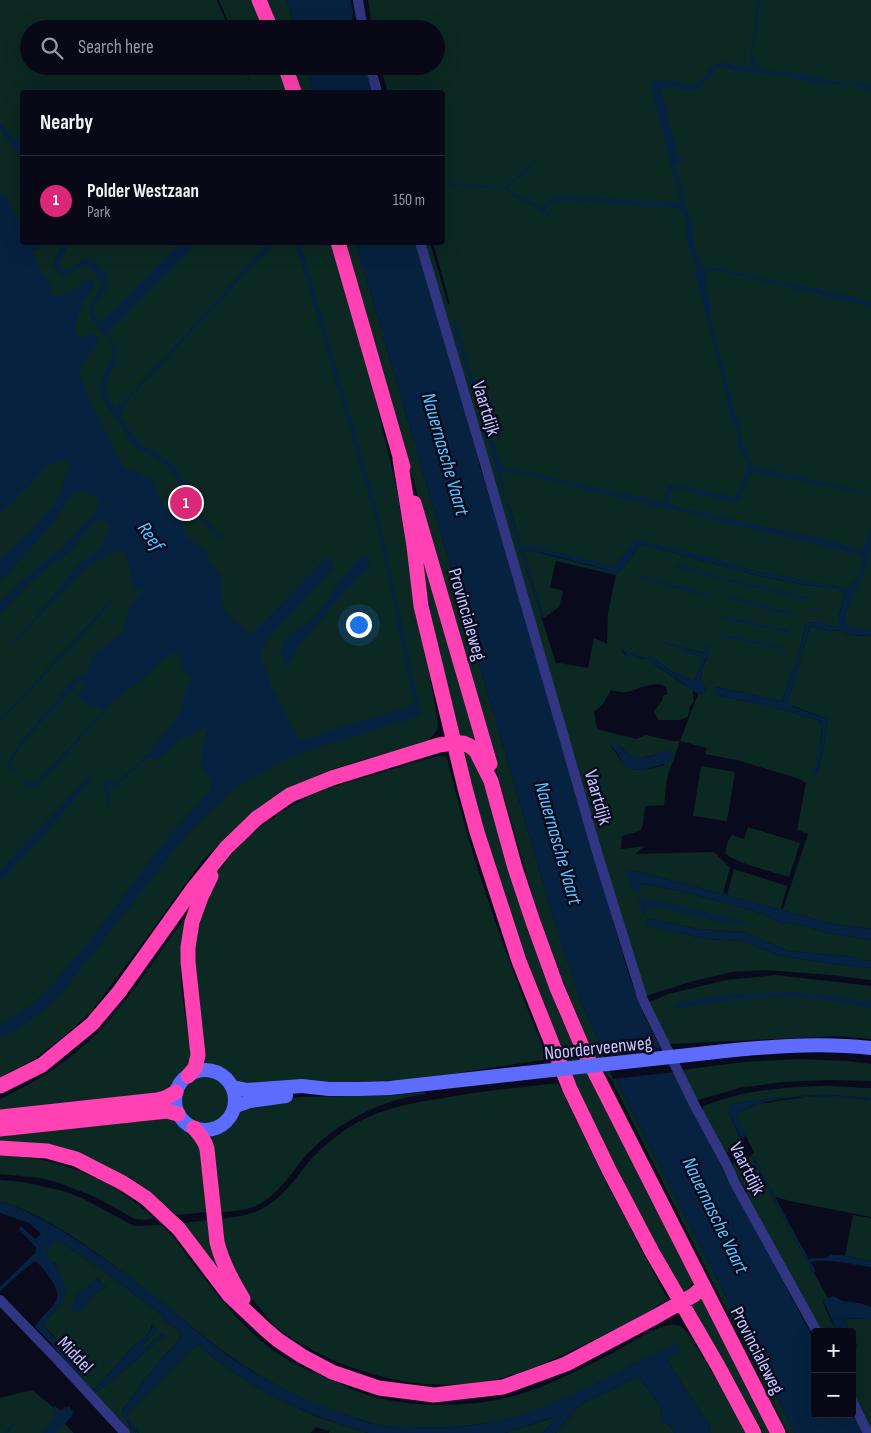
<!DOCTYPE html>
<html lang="en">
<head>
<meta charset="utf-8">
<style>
  :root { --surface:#080816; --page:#161623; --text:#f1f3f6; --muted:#989aa1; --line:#292935; --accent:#db2777 }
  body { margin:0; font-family:"Sofia Sans Condensed",sans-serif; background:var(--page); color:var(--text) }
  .controls { position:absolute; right:15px; bottom:15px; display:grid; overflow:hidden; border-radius:5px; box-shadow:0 5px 20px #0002 }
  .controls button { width:45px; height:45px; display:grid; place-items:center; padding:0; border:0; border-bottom:1px solid var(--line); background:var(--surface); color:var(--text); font:25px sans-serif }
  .you { position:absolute; left:358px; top:624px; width:18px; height:18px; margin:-12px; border:4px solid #fff; border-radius:50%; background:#1a73e8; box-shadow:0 0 0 8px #1a73e833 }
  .badge { display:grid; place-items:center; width:32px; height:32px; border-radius:50%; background:var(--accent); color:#fff; font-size:16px; font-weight:700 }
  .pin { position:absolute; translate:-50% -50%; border:2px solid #fff; box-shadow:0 1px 5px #0006 }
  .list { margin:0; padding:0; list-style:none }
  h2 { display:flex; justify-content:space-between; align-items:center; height:65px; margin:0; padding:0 20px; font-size:21px }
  h2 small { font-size:16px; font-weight:400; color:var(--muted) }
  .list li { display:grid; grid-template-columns:32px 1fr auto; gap:15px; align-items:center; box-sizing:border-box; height:90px; padding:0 20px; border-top:1px solid var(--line) }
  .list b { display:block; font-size:19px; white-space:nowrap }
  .list p { margin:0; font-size:16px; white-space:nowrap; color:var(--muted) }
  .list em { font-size:16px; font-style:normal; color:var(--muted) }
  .icon { flex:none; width:28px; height:28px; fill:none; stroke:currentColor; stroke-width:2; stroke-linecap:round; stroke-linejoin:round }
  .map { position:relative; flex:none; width:871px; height:1433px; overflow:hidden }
  .search { position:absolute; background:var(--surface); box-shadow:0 5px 20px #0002; left:20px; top:20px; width:425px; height:55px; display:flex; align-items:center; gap:12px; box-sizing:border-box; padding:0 18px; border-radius:28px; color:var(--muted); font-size:19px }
  .panel { position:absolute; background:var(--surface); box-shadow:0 5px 20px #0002; left:20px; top:90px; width:425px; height:155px; border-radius:5px }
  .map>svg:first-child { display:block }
  .green { fill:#0c2823; fill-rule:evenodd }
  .water { fill:#062240 }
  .pier { fill:#0a0a1d }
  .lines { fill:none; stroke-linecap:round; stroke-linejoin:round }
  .stream { stroke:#062240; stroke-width:2.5 }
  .street { stroke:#303681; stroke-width:10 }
  .secondary { stroke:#5d6cff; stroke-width:14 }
  .highway { stroke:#ff41b3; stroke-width:15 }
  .secondary-bridge { stroke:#5d6cff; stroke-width:14 }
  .labels { text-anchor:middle; stroke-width:5; stroke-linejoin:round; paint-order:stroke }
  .street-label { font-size:19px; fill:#c6c6ff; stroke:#0a0a1d }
  .water-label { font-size:20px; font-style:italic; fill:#54c5ff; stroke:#0a0a1d }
</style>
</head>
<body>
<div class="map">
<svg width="871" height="1433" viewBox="0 0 871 1433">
  <rect width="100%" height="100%" fill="#0a0a1d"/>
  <path class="green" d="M0,0H217L229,29H29V66H244L250,83L245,66H280L289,92H22V242L334,243L343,285L349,307L363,346L396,486L438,723L437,730L429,740L411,747L362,760L330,770L299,784L244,820L202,861L145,940L91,1012L62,1038L35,1059L0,1077Z
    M219,0H254L266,29H231Z
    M269,0H287L295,29H277Z
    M368,0H871V633L845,627L846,611L853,593L832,585L817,583L754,571L640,541L619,569L521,546L509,505L506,504L556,664L559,663L588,668L594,638L607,644L608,612L616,575L556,561L550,587L563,591L559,607L544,618L523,550L533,551L611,571L616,574L626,564L638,547L645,545L759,576L807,585L838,588L844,593L839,616V627H833L819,622L806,623L797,660L782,701L773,700L745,693L716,687L718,695L776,708L818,720L822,726L817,774L824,746L827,720L824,718L793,706H787L810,626L830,631L839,630L852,635L871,636V929L833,924L640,872L626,871L639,883L681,891L764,914L783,925L790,922L827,933L871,940V961L846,956L788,951L744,932L697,929L648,918L647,925L706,939L743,941L777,955L833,964L871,968V980L831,975L764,970L732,972L690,982L646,996L636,968L424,243H430L448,304H450L433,243L442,242V92H388L380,66H436V29H372ZM663,642L704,653L706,650L707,659L704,664L700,681L706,688L705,692L698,694L680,741H672L646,735L636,739L597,729L594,712L603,704L611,690C616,691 622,693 627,692C635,691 668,674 667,694L663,696L662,701L654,711L658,720H679L688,717L690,706L694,702L693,690L646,659H636L624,654L621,649L636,656L653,658L672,672L680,674L692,681L696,677L703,660L699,656ZM680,741L707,748L705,754L737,760L800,779L806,783L797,830L808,834L783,909L781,908L787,886L734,869L727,894L723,893L730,868L714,852L635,854L645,846L621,849L622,836L640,831L643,825L645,806L664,805L667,778ZM619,745C623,748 627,754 631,756C640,760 658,754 667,751L664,765C653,768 634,774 625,765C619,760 616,751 610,746Z
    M291,66H306L313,92H301Z
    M345,243H356L556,927L581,1002L617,1081L795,1433H788L611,1079C596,1066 589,1043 581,1025C568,993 555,961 542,928Z
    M422,555L477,740L470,737L456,736L428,601Z
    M462,750L468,753L481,769L525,922L559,1013L592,1084L692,1278C692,1286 691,1291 684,1296L630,1196L600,1136L564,1057L510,913L492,861Z
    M437,756H443L447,758C472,861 507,961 548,1059L451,1074L402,1080L247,1087L235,1082L221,1069L215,1067L202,1065L193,930L216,876L224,865L234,852L250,835L278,814L295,804L319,792L343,784Z
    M701,766L735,772L727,821L693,816Z
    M748,827L800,843L789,877C774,872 735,863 725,853L728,841L732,835L744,839Z
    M184,919L186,921C173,965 186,1015 192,1060C183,1071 175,1084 163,1093L0,1113V1099C27,1086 52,1072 75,1053C118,1018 151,964 184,919Z
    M776,975L871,986V1039L837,1036L669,1044L648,1003L668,994L727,980Z
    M800,1059L847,1061L871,1064V1081L828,1080L782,1082L739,1088L698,1100L695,1097L682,1070L744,1062Z
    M179 1100a25 25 0 1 1 50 0a25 25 0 1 1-50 0Z
    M558,1083L610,1190L668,1300C647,1314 624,1325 602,1336C568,1352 534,1371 497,1379C439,1392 382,1382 328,1358C310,1349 292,1340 276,1327C268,1319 261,1310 254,1301C245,1290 234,1277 229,1263C224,1250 223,1233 219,1219C234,1217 250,1216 263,1208C285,1197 298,1174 313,1157C327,1143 344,1129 362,1120C386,1108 411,1103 438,1099C478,1091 517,1088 558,1083Z
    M826,1086L871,1088V1098L828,1095L801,1096L737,1103L730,1105L728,1112L745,1148L733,1153L726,1152L703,1113V1108L704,1106C742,1090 785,1087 826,1086Z
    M425,1092L426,1094C416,1096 406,1097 396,1100C364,1110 334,1127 310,1151C292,1170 279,1197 253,1207C242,1211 230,1211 219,1213L209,1135L225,1127L243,1107L268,1101L301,1097L396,1095Z
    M805,1097H834L871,1100V1217L790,1201L775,1197L753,1156H751L813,1273H814L828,1298L823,1300L825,1308L837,1332H819L733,1167V1163C739,1158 743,1157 751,1156L754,1152L737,1119L739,1112L758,1104Z
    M177,1117L184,1126L189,1129L199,1142L208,1212L177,1215L131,1178L86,1157L0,1143V1135Z
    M0,1155C61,1158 108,1177 154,1218L146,1220L135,1219L93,1196L59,1183L41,1178L0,1174Z
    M0,1180L23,1182L63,1191L82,1198L134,1226L162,1225L173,1237C200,1272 225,1309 258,1338C280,1358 303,1369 330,1379C341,1384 353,1390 365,1394C402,1406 446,1407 485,1402C508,1399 532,1391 553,1382C573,1373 592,1363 611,1354C627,1346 659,1322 676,1325C684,1326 687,1333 692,1339L748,1433H711L710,1427L672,1369L669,1361V1347C651,1356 633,1364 615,1374C585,1389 554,1405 522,1415C485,1426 448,1429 410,1427C401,1427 392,1427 384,1426C369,1423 355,1418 340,1413C290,1396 244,1369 203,1336C170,1309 137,1282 102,1257C70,1234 38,1213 0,1201Z
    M853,1215L871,1218V1261L845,1256Z
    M209,1220L230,1287L183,1223Z
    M57,1242L64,1244L108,1274L162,1315L167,1323C172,1325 180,1329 180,1336C179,1344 171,1349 166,1354C150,1372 136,1391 122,1411L129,1425L136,1433H130L102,1400C78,1393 71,1357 56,1339C53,1334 47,1329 42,1325L59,1306L65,1289L55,1263C48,1260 47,1256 47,1249C50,1245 52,1243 57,1242ZM97,1279L106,1287L96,1292L92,1297L75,1298L81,1291ZM152,1325L157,1330L142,1346V1348H145L162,1334L164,1335L135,1361L96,1392L93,1390L97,1387L130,1350L149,1333Z
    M702,1297L771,1433H763L731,1374L689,1304Z
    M844,1318L871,1319V1433L852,1398V1350L857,1346L852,1336V1332H850Z
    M198,1345C212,1356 226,1367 241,1377C280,1403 324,1421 368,1433H329V1431L316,1427L310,1433H139L128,1418L127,1413L189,1351Z
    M637,1377L640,1378L660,1407L661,1416L665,1423L669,1425L675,1433H556L576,1409L582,1404Z
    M32,1390L59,1412L65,1407L69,1408L62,1421L74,1433H0V1398Z
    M555,1417L551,1424L542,1433H505Z"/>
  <path class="water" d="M287,0H350L353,11L352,29H295Z
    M757,0H760L758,7V29L752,48L755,65L768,71L787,72L840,82L862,83L871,86V91L858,86L812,82L780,75L735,71L725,67H718C710,75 702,90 690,90C682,90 673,87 665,86L661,91L676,152L678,157L684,158L682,163H675L684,201L692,223L693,240L696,254L703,268L708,267L719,269L854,297L871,302V307L717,270L706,273C703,286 710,295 710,307C710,312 710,315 711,320L735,415L741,430L742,442L749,457L752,466L870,493V495L754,472C745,478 743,491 739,501L733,502L681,489H674L670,492L669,504L680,508L822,539L862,550L871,530V546L864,573L846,611V625L854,628L871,630V636L852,635L839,630L830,631L810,626L788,705L824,718L827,720L824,745L817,774H813L821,741L822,726L818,720L776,708L718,695L712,692L716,687L745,693L773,700L782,701L797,660L806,623L819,622L833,627H839V616L844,593L838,588L807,585L759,576L645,545L638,547L626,564L616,574C607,569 596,567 586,564C565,559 544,552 523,550L544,618H542L505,504L509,505L521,546L537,547L613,566L617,563L634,541L637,540L709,557L754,571L849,588L861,572L862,555L509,471L501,473V477L505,494L503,495L495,464L451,319H455L500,463L506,467C559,479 611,492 664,502L666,490L670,485L697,489L736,498L747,469V460L737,444L739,432L730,417L724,384L697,281L695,262L687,243L686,234L687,224L683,212L677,208L564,200L551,202L546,208L543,206L552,197C595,194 637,204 680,202L662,126L651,89L652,84L654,81C664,79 673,81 682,83C683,83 689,85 690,85C692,85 695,84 697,82C708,77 709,64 720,63C731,62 741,70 751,67V43L755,34Z
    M306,66H365L372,92H313Z
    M0,123L15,141L22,134V138L19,142V146L22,156L20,176L22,181V190L19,186C19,178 21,169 19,161C17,149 8,138 0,129Z
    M542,153L524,173L506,189L540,206L551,214L550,217L535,206L512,195L509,191L481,187L443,185V183L482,185L504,188Z
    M0,191L7,199L22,227V242L46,243L32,252C36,258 37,266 41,272C46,280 53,284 51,295C66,299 76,287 87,279L93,280L95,285C92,291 86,296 83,302C79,312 76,320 75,330L79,337L89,334L98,336C98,350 81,359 80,374C80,381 117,459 123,465C130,472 132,470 140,472L142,477L146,478L151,476C155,494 166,511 182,520L184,534L208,554L210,564L221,575C221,591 219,606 231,618C237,623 244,628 249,635H251L327,557L334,563L332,569C320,583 308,596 296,610C287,620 261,641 261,655C260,665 271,674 270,687L274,691L291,726L300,739C309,740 327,731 337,728C362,720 389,714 414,704L379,532L296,243H300L376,505L414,681L420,716L303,752L278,763L234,789L196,825L176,848L65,989C46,1008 25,1028 0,1038V1025L30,1006L55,982L92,937L169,836L209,792L212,784L207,774L201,767L203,746L206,732V728L180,740L157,759L153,760L148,756L116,786L107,785L110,797L109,804L112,808L109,806L103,784L106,780L114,782L120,780L150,752L183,709L184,696L188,684L193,679L189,673C181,671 179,667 181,659L177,653L170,654L123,695L113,700L100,718L36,786H30L21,781L22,779C29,784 32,784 39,779L101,714L102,708C93,705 82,704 78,695L84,685L81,680L27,738L11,762V767L16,773L15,774L9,767L8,762L18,745L72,682L87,672L93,655L120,635L128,616L129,609L131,604L142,593L141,589L134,590C134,585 132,582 131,577C128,568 131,562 125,552L115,551L90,565L59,594L16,642H12L38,614L77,566L101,548L110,527L106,522L102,520L97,521L91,526L71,550L31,581L0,614V604L8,594L51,556L63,548L88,519L95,514L99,504L98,499C87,493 82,486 70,497L46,532L0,581V560L34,527L50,509L61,493L63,481L69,468L67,462L61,460L47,466L38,476L14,501L0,513Z
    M62,243H68C66,251 61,257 59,265L62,270L71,269L85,258C98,264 107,272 108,287C99,302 85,307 100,323L180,243H197L107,333L117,349C117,353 116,357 115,361C109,382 97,386 115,407L117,408L168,354L268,243H274L129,399C124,406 119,411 121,419L140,443L171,463L179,473L197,510L215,531L223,536L221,539C205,528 194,513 185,496C179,486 175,476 167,467C157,455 140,453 130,441C128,439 126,434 125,431C118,419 104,406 101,393C97,374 119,361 111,342C110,338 105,334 102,331C83,312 88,306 102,286C98,276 94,269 84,265L63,277C44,263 58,259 62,243Z
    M356,243H416L453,365L480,467L510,564L629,976L644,1015L669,1065L815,1342V1414H852V1413L863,1433H795L617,1081L581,1002L556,927Z
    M365,556L370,564L367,569L335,602L313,630L298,646L292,660L286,665C282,659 280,652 282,646C289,628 305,627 316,615C328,601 349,562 365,556Z
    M656,640L704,653L707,645L711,648L704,664L700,680L706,688L705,693L698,694C695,691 649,660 645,659C642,658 639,659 636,659C629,658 624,654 621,648L636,656L653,658L672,672L680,674L692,681L696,677L703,660L699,656Z
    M614,743L619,745L630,756L648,757L667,751L673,754V758C664,766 637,774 626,767C622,764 620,757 617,753C615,750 612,747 609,744Z
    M90,776L94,777L29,851L0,882V870Z
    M625,870L640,872L833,924L871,929V940L827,933L790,922L783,925L764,914L681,891L639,883L640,890L633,891Z
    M638,897L643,899H652L753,924L724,923L657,906L647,908L643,915Z
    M648,918L697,929L744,932L788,951L846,956L871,961V968L833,964L777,955L743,941L706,939L646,925Z
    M793,992L843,997L871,1002V1008C849,1003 821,998 799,997C758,996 717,1002 676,1008L674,1003L722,995Z
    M828,1095L871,1098V1100C829,1096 777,1092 739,1112L737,1119L746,1136L741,1138L728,1112V1108L730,1105L737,1103L801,1096Z
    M751,1156H753L809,1260L812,1258H826L831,1255H840L871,1261V1267C850,1265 832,1258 810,1262L816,1271L813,1273Z
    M0,1201C39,1214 70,1235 103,1258C136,1281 168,1306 199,1333C240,1368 289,1395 341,1413C355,1418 370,1424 384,1426C393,1427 402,1427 411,1427C449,1429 487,1426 524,1414C577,1396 625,1367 676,1343L682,1350L670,1357L669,1361L672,1369L710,1427L711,1433H675L669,1425L661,1423L660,1407L640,1378L637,1377L582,1404L576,1409L556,1433H542L551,1424L554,1417L505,1433H368C323,1420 280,1403 241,1377C226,1367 212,1356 198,1345L189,1351L127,1413L128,1418L139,1433H136L123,1416L122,1411C136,1391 150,1372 166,1354C171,1349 179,1344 180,1336C180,1329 172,1325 167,1323L162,1315L108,1274L64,1244C56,1242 52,1243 47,1249C47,1261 52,1258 56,1266C61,1274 65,1284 66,1294L59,1306L42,1325C55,1337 77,1361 82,1378L80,1379L52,1344L35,1327C46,1307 69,1304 50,1278C45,1272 42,1265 34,1261L0,1291V1287L35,1253L36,1247L19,1230L21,1226L35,1239L41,1234L29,1223L0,1213Z
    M96,1279L107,1287C102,1289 96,1291 93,1296C86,1304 86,1308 75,1313L72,1309C72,1295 86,1286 96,1279Z
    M834,1296L842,1301L859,1303L871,1307V1319L844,1318L850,1332H837L823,1300Z
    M153,1325L157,1330L142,1346V1348H145L162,1334L164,1335L135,1361L96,1392L93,1390L97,1387L130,1350L149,1333Z
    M55,1406L62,1412L69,1406L73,1412L72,1416L56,1433H42L55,1418V1413L53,1408Z"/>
  <path class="pier" d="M663,1048L675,1072L613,1079L603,1055Z"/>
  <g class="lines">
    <path class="stream" d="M677,566L722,579L806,598
      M640,577L709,596
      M728,597L792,614
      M724,618L787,631
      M721,635L781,648
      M0,721L111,602
      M5,1433L14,1424"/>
    <path class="street" d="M358,0L363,29
      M370,66L377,92
      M420,242L486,467L597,852L643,1000L695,1106L726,1163L735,1183L817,1332
      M0,1300L56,1358L125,1433
      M852,1401L868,1433"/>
    <path class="secondary" d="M707,1053C761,1047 817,1042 871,1048
      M175 1100a30 30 0 1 1 60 0a30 30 0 1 1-60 0Z
      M233,1087L247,1090L302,1086L329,1089H359L390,1088L525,1073
      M236,1106L250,1101L286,1096"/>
    <path class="highway" d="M259,0L271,29
      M285,66L294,92
      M338,242L403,467
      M400,459L414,546L421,606L465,788L477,832L519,961L570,1089L609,1170L652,1252L718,1366L754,1433
      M414,503L490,764
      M188,1076L195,1068L198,1055L188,962V947L192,922L201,897L211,876
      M0,1086L42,1065L92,1024L119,992L192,890L226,848L257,818L290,795L332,778L439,745L454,743H463L470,746L476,751L491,781L515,868L533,922L557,988L584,1051L778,1433
      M0,1117L157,1100L165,1098L176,1092
      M194,1128C200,1135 205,1140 207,1149L217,1242C222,1263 232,1281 243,1299
      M0,1129L167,1111L178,1114
      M0,1148L47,1151L76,1159L123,1183L146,1198L179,1229L229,1295L265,1329L278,1340L302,1356L332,1372L379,1388L434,1395L503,1387L566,1364L655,1317L694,1295L703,1286"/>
    <path class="secondary-bridge" d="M525,1073L707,1053"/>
  </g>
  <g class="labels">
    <g class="street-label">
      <text transform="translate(487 408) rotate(73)" y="7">Vaartdijk</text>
      <text transform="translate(468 614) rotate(74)" y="7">Provincialeweg</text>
      <text transform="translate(599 797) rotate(74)" y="7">Vaartdijk</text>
      <text transform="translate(598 1047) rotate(-6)" y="7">Noorderveenweg</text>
      <text transform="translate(748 1168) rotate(63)" y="7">Vaartdijk</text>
      <text transform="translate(758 1350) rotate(63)" y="7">Provincialeweg</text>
      <text transform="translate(76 1354) rotate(47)" y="7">Middel</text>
    </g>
    <g class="water-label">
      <text transform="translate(446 454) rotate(74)" y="7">Nauernasche Vaart</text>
      <text transform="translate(151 536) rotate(55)" y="7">Reef</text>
      <text transform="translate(559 843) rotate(74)" y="7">Nauernasche Vaart</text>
      <text transform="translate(716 1215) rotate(64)" y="7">Nauernasche Vaart</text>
    </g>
  </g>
</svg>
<div class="controls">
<button>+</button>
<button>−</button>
</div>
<div class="you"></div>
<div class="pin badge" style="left:186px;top:503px">1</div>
<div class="search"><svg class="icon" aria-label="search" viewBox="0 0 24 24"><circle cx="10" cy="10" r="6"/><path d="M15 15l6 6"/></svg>Search here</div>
<section class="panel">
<h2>Nearby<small></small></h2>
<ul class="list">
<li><span class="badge">1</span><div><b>Polder Westzaan</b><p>Park</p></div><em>150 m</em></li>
</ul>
</section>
</div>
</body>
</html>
